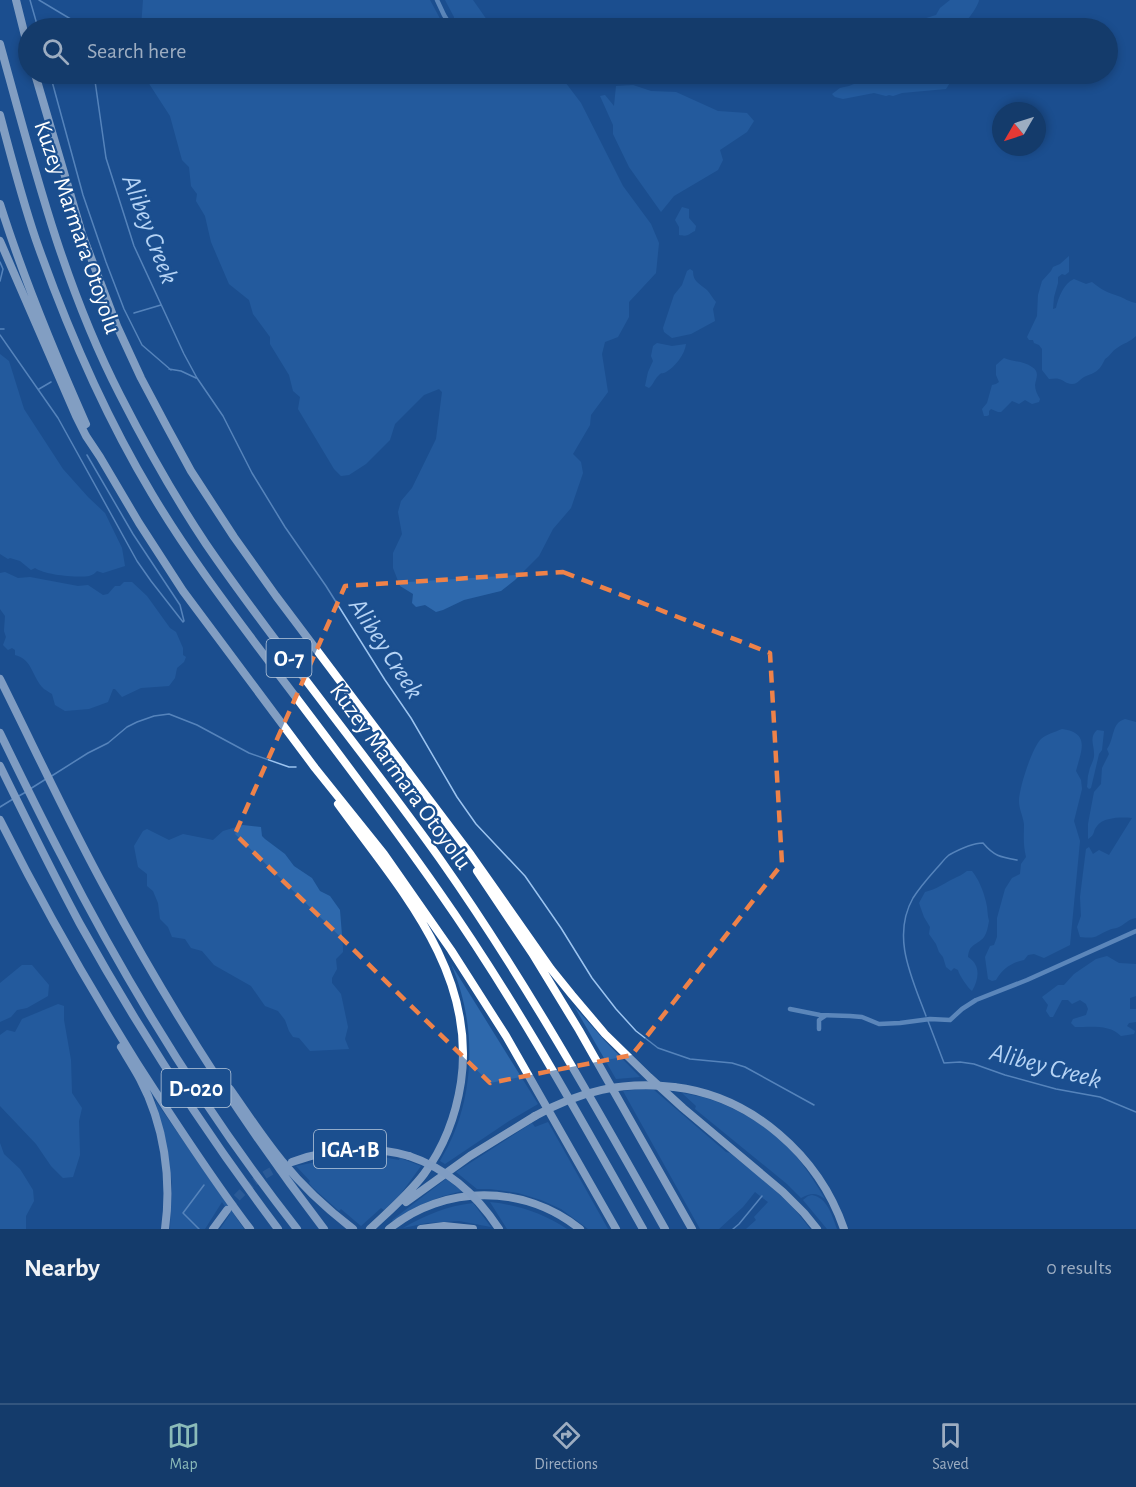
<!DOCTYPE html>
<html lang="en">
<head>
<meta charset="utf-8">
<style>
  :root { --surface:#143b6b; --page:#214673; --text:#f1f3f6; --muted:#9dadc1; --line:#33557e; --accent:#8bbbb9 }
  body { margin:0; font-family:"Alegreya Sans",sans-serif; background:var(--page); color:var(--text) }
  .compass { position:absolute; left:992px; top:102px; width:54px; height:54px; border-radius:50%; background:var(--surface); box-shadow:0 3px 9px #0003; rotate:231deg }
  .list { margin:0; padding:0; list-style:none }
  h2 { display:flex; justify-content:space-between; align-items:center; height:78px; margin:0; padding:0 24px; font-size:26px }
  h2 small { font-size:20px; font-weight:400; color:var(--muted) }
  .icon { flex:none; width:33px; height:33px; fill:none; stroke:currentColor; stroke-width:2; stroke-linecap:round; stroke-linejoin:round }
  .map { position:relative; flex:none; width:1136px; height:1229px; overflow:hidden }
  .search { position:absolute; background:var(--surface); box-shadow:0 3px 9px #0003; left:18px; right:18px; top:18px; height:66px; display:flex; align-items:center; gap:15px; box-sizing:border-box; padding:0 21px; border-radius:33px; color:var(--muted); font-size:22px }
  .sheet { height:174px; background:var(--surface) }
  nav { display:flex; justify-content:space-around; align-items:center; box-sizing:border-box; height:84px; border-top:2px solid var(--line); background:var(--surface); font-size:16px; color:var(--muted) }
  nav a { display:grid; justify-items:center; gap:3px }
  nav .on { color:var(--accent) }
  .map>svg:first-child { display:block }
  .green { fill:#2e69ad }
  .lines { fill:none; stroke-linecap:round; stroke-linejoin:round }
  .stream { stroke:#9cc4f0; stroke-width:1.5 }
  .trunk-tunnel { stroke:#3d69a0; stroke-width:8; stroke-dasharray:8 4; stroke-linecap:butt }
  .minor { stroke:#a9c9ee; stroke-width:4.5 }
  .trunk { stroke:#f8faff; stroke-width:8 }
  .motorway { stroke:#fff; stroke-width:8 }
  .trunk-bridge { stroke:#f8faff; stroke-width:8 }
  .motorway-bridge { stroke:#fff; stroke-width:8 }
  .marked { fill:none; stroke:#ee8249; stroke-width:4.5; stroke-dasharray:12 8; stroke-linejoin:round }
  .labels { text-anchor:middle; stroke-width:4.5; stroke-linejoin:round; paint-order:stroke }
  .shield { fill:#1b4f8f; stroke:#bbcadd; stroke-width:1.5 }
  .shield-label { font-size:22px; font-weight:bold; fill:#fff }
  .street-label { font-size:24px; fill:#fff; stroke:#1b4f8f }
  .water-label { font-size:26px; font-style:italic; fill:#b5d3f5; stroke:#1b4f8f }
</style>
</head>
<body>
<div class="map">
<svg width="1136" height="1229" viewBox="0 0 1136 1229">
  <rect width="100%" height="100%" fill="#1b4f8f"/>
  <path class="green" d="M143,0H430L445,28H141Z
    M445,0H473L487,20C497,22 503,27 513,28H463L454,23V17Z
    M950,0H979C978,7 965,24 959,28H868L874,25L888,20L900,18L923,19L936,15L940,8Z
    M151,74H559L581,103L623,186L651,224L659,243L656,273L629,302V317L618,337L605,342L602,354L608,392L591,415L590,425L573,454L581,462L583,473L571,508L553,529L539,556L515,580L501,591L464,600L443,610L436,612L425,605L416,607L412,603L413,594L400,586L393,568V553L402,534L398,512L401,501L412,488L436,439L442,392L439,389L424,395L395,424L390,440L366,464L349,475L341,476L334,469L298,409L300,397L293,391L289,375L270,344V337L253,314L249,300L229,284L211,242L205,216L196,201L197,194L191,186L189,167L182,160L170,116L148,82Z
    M891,74H910L914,79L923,74H944L951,81L946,89L902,93L893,96L889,95L886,96L874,93L843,99L835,97L832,94L840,88L849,86L864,80L875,79Z
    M633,85L651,91L676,92L718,111L747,113L754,121L747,132L720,150L723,160L718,170L674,196L661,212L629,167L613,134V125L600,96L605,95L614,106L616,86Z
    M682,207L689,209V218L696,226L695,231C688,234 689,237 679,235V227L675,220Z
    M1069,256V272L1065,275L1062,274L1058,277V283L1054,297L1053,309L1056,308C1058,298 1064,283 1074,279L1086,284L1092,282C1102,290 1106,292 1118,296C1124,298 1129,302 1136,303V336C1130,342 1124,343 1117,348C1112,351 1110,356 1105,359C1099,372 1096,372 1084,377C1080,379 1078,384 1072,384C1066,384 1064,380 1059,379C1055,378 1052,379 1049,379L1042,370V349L1039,345L1034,343L1033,340H1029L1027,337L1037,316L1038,295L1042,281L1051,271L1053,267L1060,264Z
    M690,269L693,271C693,282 699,283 707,290C710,293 713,299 716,302L713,309L715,321L691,334L672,338L664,332L663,328L674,295L682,285L687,271Z
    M657,343L672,346L686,344C685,354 675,367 666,372C660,375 663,371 658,376C654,380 653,385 649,388L645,386L648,372L653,361L651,356L653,346Z
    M0,354L9,361L24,409L63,469L88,497L105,513L122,548L125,566L103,573L97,571C95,573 93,575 89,576C78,578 45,575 35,568L31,570L20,561L10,558L8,559L0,554Z
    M1004,358C1013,362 1024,361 1032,367C1040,372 1036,378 1035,385C1035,390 1037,394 1040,399L1039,402L1032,404L1025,400L1019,404L1012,401L1001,412H998L991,409L989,411V415L987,416H984L982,409L987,403L992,385L996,384L999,382L996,375V365Z
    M5,572L18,578L30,577L78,586L88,585L103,595L108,594L115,586H120L124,582H132L147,596L170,628L176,632L183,648V655L186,657L184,662L177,668L175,678L169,686L141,688L122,697L115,689H113L108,702L89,709L65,711L55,705L52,694C52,694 44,689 44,689C32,678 33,659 15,655V650L12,648L8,650L3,645L6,637L4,631L5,616L0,609V573Z
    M1125,719L1136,722V918C1126,920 1126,924 1119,927C1116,929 1112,928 1109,930C1094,936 1099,939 1080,937L1077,927L1081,916L1080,897L1086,849L1089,847L1093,854L1099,850L1109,855L1132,818C1122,817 1103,817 1097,826C1092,832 1096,834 1088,839V824L1094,792L1101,784L1102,768L1109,754L1107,749C1115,738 1111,723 1125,719Z
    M1062,729C1091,733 1081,751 1076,771L1081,780L1082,789L1074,821L1080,841L1070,945L1044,958L1034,954L1028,955L1024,960C1012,962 1002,969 996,980L992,981L988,979L985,957L990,946L994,945L997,937V918L1005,889L1012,878L1020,874L1021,864L1026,857C1023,844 1024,837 1024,824C1023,816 1019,809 1019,801C1019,788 1032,748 1041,739C1047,734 1055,732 1062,729Z
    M1097,730L1104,731L1102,750L1099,754L1091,788L1089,789L1087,787C1088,782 1087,777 1089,772C1090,765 1095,760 1094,753C1094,744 1089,738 1097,730Z
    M243,825L261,827L262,836L265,839L285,854L294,866L312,878L320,891L330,896L340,910L343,948V952L336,959L337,969L332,978V983L341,994L348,1027L345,1039L349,1049L310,1051L299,1038L293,1037L289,1031L285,1020L278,1011L265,1006L251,986L214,965L202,951L191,948L185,939L172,937L168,927L160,919L158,903L153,891L147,886V874L138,867L134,846L143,831L147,829L169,840L183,834L213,840L223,831Z
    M967,871H972C979,880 983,890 986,902C988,909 987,915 989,921C988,926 987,933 984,937C978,945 969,943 968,957C981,965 979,979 972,991C968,988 959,975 958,970L954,968L951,971L946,967L943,957L939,952L936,944L929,934L930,927L924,917L919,903L925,892C937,889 943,884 953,879C959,876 962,875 967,871Z
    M1107,956L1119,963L1136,964V996L1130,998V1009H1136V1022L1129,1023L1127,1026L1135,1031L1134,1034L1121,1036C1110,1024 1090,1027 1075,1027L1071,1023L1073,1019L1086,1015L1088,1009L1086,1004L1080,1000L1072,1004L1068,1000H1062L1053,1017H1050L1046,1011L1048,1005L1042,997L1058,985H1064L1074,974L1096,959Z
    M451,964L538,1104L509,1121L445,1164L440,1161C476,1103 478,1026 451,964Z
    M22,965H32L49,985L48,996L27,1008L17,1010L11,1017L0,1022V983Z
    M58,1004L64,1006V1020L71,1060L72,1093L82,1108L79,1121L80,1155L73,1177L63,1178L51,1166L36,1144L0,1106V1035L7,1030L15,1032L22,1019Z
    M574,1006L605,1041L640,1077L616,1079Z
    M644,1089L654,1090L726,1152L730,1153C758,1176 789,1198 810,1229H746L756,1220L754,1217L768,1202L755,1192L743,1207L719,1229H700L623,1091Z
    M682,1093C691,1095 700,1096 709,1099C739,1109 769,1127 791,1150C804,1165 815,1182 825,1199C816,1192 811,1193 801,1198L787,1184L695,1109L696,1106Z
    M155,1100L244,1229H220L230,1214L222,1202L205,1229H170L172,1183L165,1138Z
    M548,1122L608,1229H588L561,1209L541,1200L518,1193L490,1189H477L456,1172L532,1123L535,1127Z
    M0,1143L4,1154L20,1169L33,1190L34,1201L26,1216V1229H0Z
    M347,1156H376L399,1160L400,1158L421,1166L400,1195L384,1210L381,1208L361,1226L341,1209L339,1211L312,1187L309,1183L310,1181L296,1166Z
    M446,1179L462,1191C436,1197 415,1206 393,1221L392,1220Z
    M812,1195C828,1198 832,1216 837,1229H827L803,1200L808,1196Z
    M490,1202C518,1205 543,1213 567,1229H507Z
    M473,1203L491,1227L459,1221L427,1223L403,1228C426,1215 447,1206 473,1203Z"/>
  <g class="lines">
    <path class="stream" d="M30,0L38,28
      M39,0L84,27
      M50,74L83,195L106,262L124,309L142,345L171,370
      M94,74L106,158L134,246L184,354L197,378L223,416L252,473L285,527L326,586L385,680L411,718L457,797L476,824L525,876L561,928L592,978L616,1009L636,1031L658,1048L690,1059L732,1063L745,1067L814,1105
      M0,262L3,269L0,281
      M134,313L161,305
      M0,329H4
      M0,335L58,418L137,561L151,581L183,622L184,621L180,605L133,534L87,455
      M169,369L181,371L196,378
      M39,389L51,382
      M50,777L88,753L108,743L127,727L137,722L154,716L169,714L197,725L249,753L289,767H296
      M30,789L46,779
      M17,797L26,792
      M0,807L13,799
      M926,1016C912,978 891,937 913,898C920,887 928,878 936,869C940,865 944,859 949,855C958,850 972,843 983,843C994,856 1000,857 1017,860
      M928,1021L944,1063L960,1062L974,1064L1005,1075L1056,1089L1100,1097L1136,1112
      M199,1229L183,1213L204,1185
      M733,1229L739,1224L762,1196"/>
    <path class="trunk-tunnel" d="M229,1207C243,1189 261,1175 282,1166"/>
    <path class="minor" d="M437,0L444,15L452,28
      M790,1009L820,1015L850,1016L862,1017L879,1024L900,1023L930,1019L950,1020L962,1009L976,1000L1027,980L1136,931
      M819,1029V1020L825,1016"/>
    <path class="trunk" d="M0,679C35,749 68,821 106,890C170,1009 242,1122 324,1229
      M0,733C20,774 40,815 61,855C128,986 206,1113 297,1229
      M0,766C26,819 52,872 80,924C139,1030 205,1132 278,1229
      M0,820C42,904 87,983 137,1063C173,1119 210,1176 250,1229
      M121,1047C127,1057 134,1068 140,1079C164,1124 172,1179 165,1229
      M230,1089C247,1113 263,1138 282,1161C303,1187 327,1209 353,1229
      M292,1162C331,1148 370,1145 409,1156
      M213,1229L227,1210"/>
    <path class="motorway" d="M16,0L28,48
      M0,44C33,164 63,284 120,395C146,446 174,496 206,544C280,652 364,752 440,859C523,977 594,1103 665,1229
      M35,74L82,234L117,326L141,378L167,427L191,471L234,537L276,596L471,855L551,969L572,995L605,1034L649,1077L683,1108L783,1192L804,1213L817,1229
      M0,115C11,157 22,199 36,240C67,328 104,414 152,494C190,558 235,616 279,675C333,746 387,817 438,890C514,998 578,1114 643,1229
      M0,204C24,280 54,352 86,424
      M0,241L76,416L86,436L100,457L139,523L183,591L315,768L384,854L451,950L506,1036L616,1229
      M338,804C398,887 477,971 461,1082C456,1115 444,1147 424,1174C408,1195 389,1211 370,1229
      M477,871L532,953L579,1030L692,1229
      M674,1087C752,1096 819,1156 844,1229
      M406,1202L470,1156L535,1116
      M389,1229C444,1184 524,1184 580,1229
      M421,1229L444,1226L473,1229"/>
    <path class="trunk-bridge" d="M409,1156C448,1169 477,1195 499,1229"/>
    <path class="motorway-bridge" d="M535,1116C580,1091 622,1081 674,1087"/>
  </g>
  <path d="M0 0H1136V1229H0ZM563,572L770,653L782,864L632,1055L490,1083L235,834L345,586Z" fill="#1b4f8f" fill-opacity=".55" fill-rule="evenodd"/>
  <path class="marked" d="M563,572L770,653L782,864L632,1055L490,1083L235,834L345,586Z"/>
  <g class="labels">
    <g class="shield">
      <rect x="266.5" y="639" width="45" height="38" rx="4.5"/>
      <rect x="161.5" y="1069" width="69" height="38" rx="4.5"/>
      <rect x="314" y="1130" width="72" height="38" rx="4.5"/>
    </g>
    <g class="shield-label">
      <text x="289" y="666">O-7</text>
      <text x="196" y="1096">D-020</text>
      <text x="350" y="1157">IGA-1B</text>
    </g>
    <g class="street-label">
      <text transform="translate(78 227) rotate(71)" y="8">Kuzey Marmara Otoyolu</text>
      <text transform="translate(401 776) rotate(54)" y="8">Kuzey Marmara Otoyolu</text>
    </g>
    <g class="water-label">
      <text transform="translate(151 229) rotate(69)" y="9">Alibey Creek</text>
      <text transform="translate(387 648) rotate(57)" y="9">Alibey Creek</text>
      <text transform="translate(1046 1065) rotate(15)" y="9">Alibey Creek</text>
    </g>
  </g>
</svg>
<svg class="compass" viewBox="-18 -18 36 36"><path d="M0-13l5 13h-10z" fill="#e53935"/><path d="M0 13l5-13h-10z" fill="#9dadc1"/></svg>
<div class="search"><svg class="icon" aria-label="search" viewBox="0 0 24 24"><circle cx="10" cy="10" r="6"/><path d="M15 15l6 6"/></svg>Search here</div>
</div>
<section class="sheet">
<h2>Nearby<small>0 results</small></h2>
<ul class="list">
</ul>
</section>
<nav>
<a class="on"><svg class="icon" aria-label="map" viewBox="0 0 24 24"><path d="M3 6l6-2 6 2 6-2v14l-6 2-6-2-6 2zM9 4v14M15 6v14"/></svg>Map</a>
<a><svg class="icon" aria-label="directions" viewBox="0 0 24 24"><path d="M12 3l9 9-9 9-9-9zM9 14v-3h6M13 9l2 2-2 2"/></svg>Directions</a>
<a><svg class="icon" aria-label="saved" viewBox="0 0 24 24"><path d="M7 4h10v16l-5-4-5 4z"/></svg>Saved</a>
</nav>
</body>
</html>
